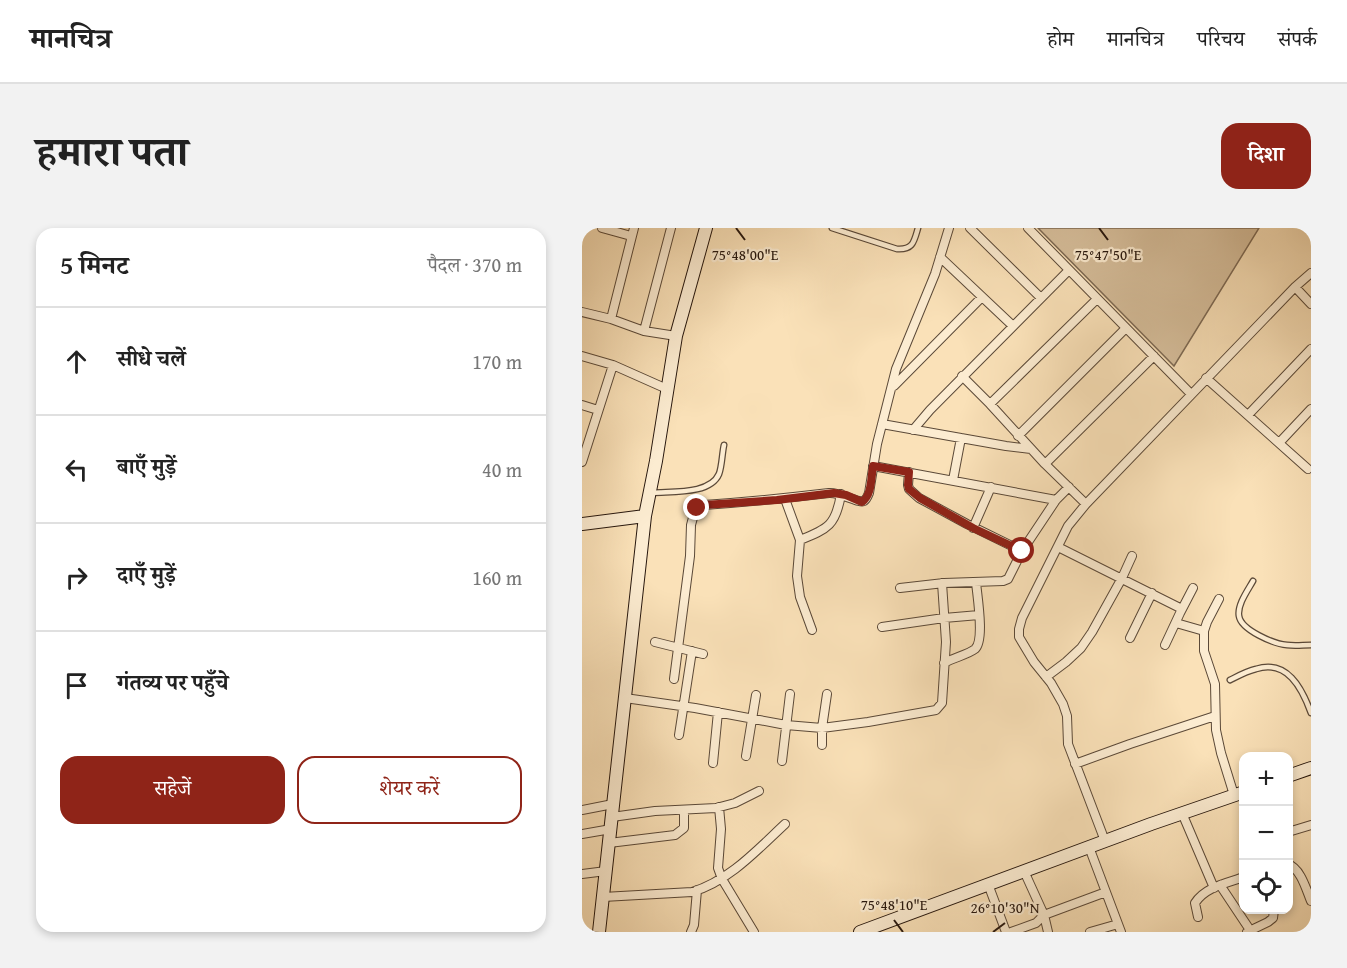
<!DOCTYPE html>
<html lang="hi">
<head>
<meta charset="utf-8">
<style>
  :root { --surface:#fff; --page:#f2f2f2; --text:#222; --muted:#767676; --line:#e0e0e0; --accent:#8f2418 }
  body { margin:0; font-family:"Gentium Book Plus","Noto Serif Devanagari",serif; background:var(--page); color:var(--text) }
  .controls { position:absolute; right:18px; bottom:18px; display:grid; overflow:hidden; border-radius:12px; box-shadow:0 3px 9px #0003 }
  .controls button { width:54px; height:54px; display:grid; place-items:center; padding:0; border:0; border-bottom:2px solid var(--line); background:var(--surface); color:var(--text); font:30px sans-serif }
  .stop { position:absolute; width:18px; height:18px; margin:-14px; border:4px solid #8f2418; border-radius:50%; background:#fff }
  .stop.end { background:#8f2418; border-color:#fff; box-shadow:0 2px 6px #0008 }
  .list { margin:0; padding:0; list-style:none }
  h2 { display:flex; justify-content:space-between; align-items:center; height:78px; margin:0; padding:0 24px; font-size:26px }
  h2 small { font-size:20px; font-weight:400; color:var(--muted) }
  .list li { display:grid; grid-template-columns:39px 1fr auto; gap:18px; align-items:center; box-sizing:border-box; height:108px; padding:0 24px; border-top:2px solid var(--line) }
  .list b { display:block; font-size:22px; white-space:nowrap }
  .list em { font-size:20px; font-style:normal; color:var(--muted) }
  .actions { display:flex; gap:12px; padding:18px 24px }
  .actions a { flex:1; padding:14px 0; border:2px solid var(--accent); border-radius:18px; text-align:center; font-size:21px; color:var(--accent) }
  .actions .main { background:var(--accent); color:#fff }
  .icon { flex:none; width:33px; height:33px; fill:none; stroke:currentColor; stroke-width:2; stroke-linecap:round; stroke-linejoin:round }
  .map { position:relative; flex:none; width:729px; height:704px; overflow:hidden; border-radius:18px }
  header { display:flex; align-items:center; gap:36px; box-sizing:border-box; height:84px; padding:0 30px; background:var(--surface); border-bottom:2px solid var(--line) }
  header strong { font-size:28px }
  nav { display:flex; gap:33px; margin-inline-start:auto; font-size:21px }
  .intro { display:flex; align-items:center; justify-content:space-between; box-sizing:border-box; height:144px; padding:0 36px }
  h1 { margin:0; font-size:42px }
  .button { padding:15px 27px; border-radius:18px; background:var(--accent); color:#fff; font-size:21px; font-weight:700 }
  main { display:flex; gap:36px; padding:0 36px }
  aside { flex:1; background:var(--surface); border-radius:18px; box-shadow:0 3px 9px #0003 }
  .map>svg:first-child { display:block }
  .green { fill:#d6be9b; stroke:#7e6a54; stroke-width:1.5 }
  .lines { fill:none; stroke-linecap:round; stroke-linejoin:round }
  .lane-casing { stroke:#5b4938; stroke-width:7 }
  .street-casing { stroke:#5b4938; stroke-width:10 }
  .secondary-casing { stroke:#26160d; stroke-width:14 }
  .lane { stroke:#fcecd1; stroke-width:4.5 }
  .street { stroke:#fcecd1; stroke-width:8 }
  .secondary { stroke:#fcecd1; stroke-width:12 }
  .route { stroke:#8f2418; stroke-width:8 }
  .ticks { fill:none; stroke:#26160d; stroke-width:2 }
  .ticks-label { font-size:15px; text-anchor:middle; fill:#26160d; stroke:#fcecd1; stroke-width:4.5; stroke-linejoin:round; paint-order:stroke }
</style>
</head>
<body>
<header>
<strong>मानचित्र</strong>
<nav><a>होम</a><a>मानचित्र</a><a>परिचय</a><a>संपर्क</a></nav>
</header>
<div class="intro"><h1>हमारा पता</h1><a class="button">दिशा</a></div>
<main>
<aside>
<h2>5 मिनट<small>पैदल · 370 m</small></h2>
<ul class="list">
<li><svg class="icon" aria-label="ahead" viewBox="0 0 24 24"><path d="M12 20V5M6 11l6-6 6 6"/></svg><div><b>सीधे चलें</b></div><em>170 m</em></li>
<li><svg class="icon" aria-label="left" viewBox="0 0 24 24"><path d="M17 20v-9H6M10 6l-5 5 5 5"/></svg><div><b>बाएँ मुड़ें</b></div><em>40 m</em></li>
<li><svg class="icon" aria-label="right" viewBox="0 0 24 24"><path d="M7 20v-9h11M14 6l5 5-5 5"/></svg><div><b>दाएँ मुड़ें</b></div><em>160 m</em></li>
<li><svg class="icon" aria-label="arrive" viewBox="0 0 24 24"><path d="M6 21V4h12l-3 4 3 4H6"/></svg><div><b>गंतव्य पर पहुँचे</b></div></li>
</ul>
<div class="actions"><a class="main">सहेजें</a><a>शेयर करें</a></div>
</aside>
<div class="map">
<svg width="729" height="704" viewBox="0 0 729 704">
  <rect width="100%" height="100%" fill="#fae1b8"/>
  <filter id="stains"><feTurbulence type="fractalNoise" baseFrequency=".00333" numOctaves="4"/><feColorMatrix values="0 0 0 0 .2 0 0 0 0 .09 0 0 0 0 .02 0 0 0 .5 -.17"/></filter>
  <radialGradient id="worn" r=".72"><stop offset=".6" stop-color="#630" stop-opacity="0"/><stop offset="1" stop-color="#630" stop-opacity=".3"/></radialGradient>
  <path class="green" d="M456,0H677L592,138Z"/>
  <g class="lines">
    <defs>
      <path id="lane" d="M250,0L315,21C331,22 332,14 336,0
        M70,265C89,263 128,267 137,246C140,238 140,226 142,217
        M671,353C666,362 655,377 657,388C659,402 692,416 705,417C713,418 721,417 729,417
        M648,452C656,448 665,443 674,441C705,431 720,460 729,485"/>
      <path id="street" d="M20,0L49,8
        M388,0L459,70
        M446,0L609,166
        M358,29L431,98
        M713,59L729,76
        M0,84L29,91L62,103L94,108
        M29,91L52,0
        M62,103L89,0
        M0,128L31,137L85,161
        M380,148L408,176L463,236L504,276
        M624,150L726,241
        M312,158L400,69
        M408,176L515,71
        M0,177L16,182
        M666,187L729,121
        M300,196L424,218L449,221
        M331,202L348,182L487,42
        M436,208L544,100
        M697,215L729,181
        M0,234L31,137
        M463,236L572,128
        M291,238L474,272
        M327,244L326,257L327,261L337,270L385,296L440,323
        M371,252L379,210
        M203,271L218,312L215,348L218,369L230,402
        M391,300L409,259
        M218,312C246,301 254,297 259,266
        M476,319L600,381
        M318,360L362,355L421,353L426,351L440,323L474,272L487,259
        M637,371L625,394L622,403V423L633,456L634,502L639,525L652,567
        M594,395L622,403
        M300,399L362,390L397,387
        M548,410L570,365
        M73,414L121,426
        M583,417L598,385L611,360
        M362,435C371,430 387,426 393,421C403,412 395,367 394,354
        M464,449L484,434L499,420L510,404L540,350L550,328
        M92,451L108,328L109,297L112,286L115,280L122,277C164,274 205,270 247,265C258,264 278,276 282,273C285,271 286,267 287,265L295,216L314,141L353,46L367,0
        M43,470L113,480L204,497L240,500L286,494L354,482L360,475L364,414L360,355
        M97,507L110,423
        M240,517V500L245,466
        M164,528L174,467
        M200,533L208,466
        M131,535L136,484
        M493,536L548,516L633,488
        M137,579L139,601L136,640L140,651L172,704
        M0,582L31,576
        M600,585L632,660
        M30,589L73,583L134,580L153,575L177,563
        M706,604L729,597
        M0,606L29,601
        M523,613L486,516L485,488L481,476L469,455L452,434L437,409V401L440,390L486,298L504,276L713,59L729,45
        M27,615L93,607L102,600V582
        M507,619L539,704
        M706,636C719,641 724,661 729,673
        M442,643L462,687L466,704
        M0,646L24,643
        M406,656L424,704
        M638,657L668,702
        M21,669L110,664C147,653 175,622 203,596
        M616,689L613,675C623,659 645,655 662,649
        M109,704L112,697L115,662
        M429,704L454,695L462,687L524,664
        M508,704L536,696
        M665,704L686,694L691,690L692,682"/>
      <path id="secondary" d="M0,296L63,288
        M706,548L729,540
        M17,704L63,288L74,233L94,108L124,0
        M278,704L569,596L662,564"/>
    </defs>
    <use href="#lane" class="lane-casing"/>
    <use href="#street" class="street-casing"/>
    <use href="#secondary" class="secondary-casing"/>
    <use href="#lane" class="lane"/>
    <use href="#street" class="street"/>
    <use href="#secondary" class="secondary"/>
  </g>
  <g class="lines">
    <path class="route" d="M115,280L122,277L195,272L252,265L264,267L280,274C290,267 289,250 291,238L327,244L326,257L327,261L338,270L391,300L440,323"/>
  </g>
  <path class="ticks" d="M154,0L163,12M517,0L526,12M312,692L321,704M411,704L423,695"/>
  <g class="ticks-label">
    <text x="526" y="32">75°47'50"E</text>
    <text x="163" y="32">75°48'00"E</text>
    <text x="312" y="682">75°48'10"E</text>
    <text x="423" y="685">26°10'30"N</text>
  </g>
  <rect width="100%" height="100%" filter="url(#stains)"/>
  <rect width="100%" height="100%" fill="url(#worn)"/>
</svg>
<div class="controls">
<button>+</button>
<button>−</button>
<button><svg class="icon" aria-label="locate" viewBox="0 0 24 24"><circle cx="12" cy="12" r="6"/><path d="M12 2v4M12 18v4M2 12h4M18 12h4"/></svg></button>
</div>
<div class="stop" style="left:440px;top:323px"></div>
<div class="stop end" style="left:115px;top:280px"></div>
</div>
</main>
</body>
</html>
